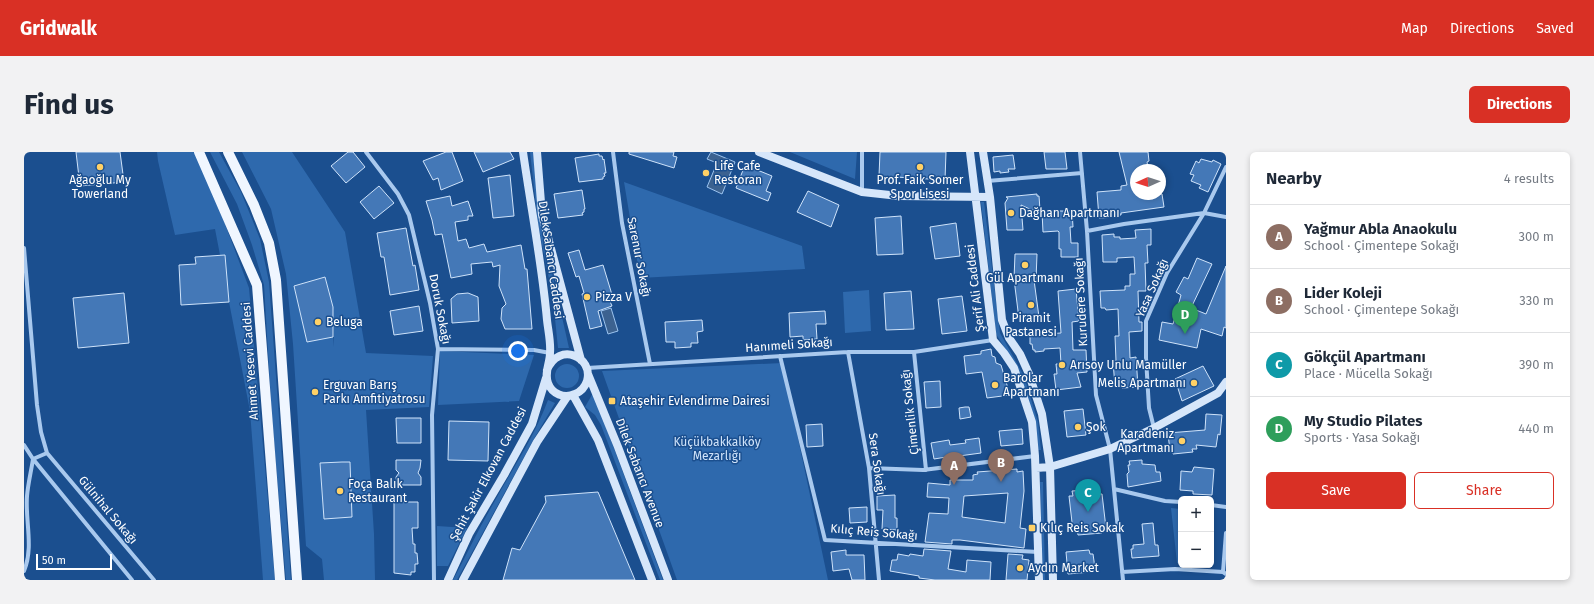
<!DOCTYPE html>
<html lang="en">
<head>
<meta charset="utf-8">
<style>
  :root { --surface:#fff; --page:#f2f2f3; --text:#1f2937; --muted:#747a83; --line:#e0e1e3; --accent:#d93025 }
  body { margin:0; font-family:"Fira Sans",sans-serif; background:var(--page); color:var(--text) }
  .controls { position:absolute; right:12px; bottom:12px; display:grid; overflow:hidden; border-radius:6px; box-shadow:0 2px 6px #0003 }
  .controls button { width:36px; height:36px; display:grid; place-items:center; padding:0; border:0; border-bottom:1px solid var(--line); background:var(--surface); color:var(--text); font:20px sans-serif }
  .compass { position:absolute; left:1106px; top:12px; width:36px; height:36px; border-radius:50%; background:var(--surface); box-shadow:0 2px 6px #0003; rotate:267deg }
  .scale { position:absolute; left:12px; bottom:10px; width:76px; box-sizing:border-box; padding-left:4px; border:2px solid #fff; border-top:0; font-size:11px; line-height:14px; white-space:nowrap; color:#fff; -webkit-text-stroke:3px #1b4f8f; paint-order:stroke }
  .you { position:absolute; left:494px; top:199px; width:14px; height:14px; margin:-10px; border:3px solid #fff; border-radius:50%; background:#1a73e8; box-shadow:0 0 0 6px #1a73e833 }
  .badge { display:grid; place-items:center; width:26px; height:26px; border-radius:50%; background:var(--accent); color:#fff; font-size:13px; font-weight:700 }
  .pin { position:absolute; translate:-50% -33px; filter:drop-shadow(0 1px 2px #0008) }
  .pin::after { content:''; position:absolute; top:21px; width:14px; height:12px; background:inherit; clip-path:polygon(0 0,100% 0,50% 100%) }
  .list { margin:0; padding:0; list-style:none }
  h2 { display:flex; justify-content:space-between; align-items:center; height:52px; margin:0; padding:0 16px; font-size:17px }
  h2 small { font-size:13px; font-weight:400; color:var(--muted) }
  .list li { display:grid; grid-template-columns:26px 1fr auto; gap:12px; align-items:center; box-sizing:border-box; height:64px; padding:0 16px; border-top:1px solid var(--line) }
  .list b { display:block; font-size:15px; white-space:nowrap }
  .list p { margin:0; font-size:13px; white-space:nowrap; color:var(--muted) }
  .list em { font-size:13px; font-style:normal; color:var(--muted) }
  .actions { display:flex; gap:8px; padding:12px 16px }
  .actions a { flex:1; padding:9px 0; border:1px solid var(--accent); border-radius:6px; text-align:center; font-size:14px; color:var(--accent) }
  .actions .main { background:var(--accent); color:#fff }
  .map { position:relative; flex:none; width:1202px; height:428px; overflow:hidden; border-radius:6px }
  header { display:flex; align-items:center; gap:24px; box-sizing:border-box; height:56px; padding:0 20px; background:var(--accent); color:#fff }
  header strong { font-size:19px }
  nav { display:flex; gap:22px; margin-inline-start:auto; font-size:14px }
  .intro { display:flex; align-items:center; justify-content:space-between; box-sizing:border-box; height:96px; padding:0 24px }
  h1 { margin:0; font-size:28px }
  .button { padding:10px 18px; border-radius:6px; background:var(--accent); color:#fff; font-size:14px; font-weight:700 }
  main { display:flex; gap:24px; padding:0 24px }
  aside { flex:1; background:var(--surface); border-radius:6px; box-shadow:0 2px 6px #0003 }
  .map>svg:first-child { display:block }
  .green { fill:#2e69ad; fill-rule:evenodd }
  .water { fill:#3c6290; stroke:#9cc4f0 }
  .building { fill:#4478b7; stroke:#cfe3fa; fill-rule:evenodd }
  .lines { fill:none; stroke-linecap:round; stroke-linejoin:round }
  .street { stroke:#a9c9ee; stroke-width:4 }
  .secondary { stroke:#d6e6fa; stroke-width:8 }
  .primary { stroke:#f0f6ff; stroke-width:10 }
  .poi-dot { fill:#ffd166; stroke:#1b4f8f; stroke-width:1.5 }
  .labels { text-anchor:middle; stroke-width:3; stroke-linejoin:round; paint-order:stroke }
  .poi-label { font-size:12px; fill:#fff; stroke:#1b4f8f; text-anchor:start }
  .street-label { font-size:12px; fill:#fff; stroke:#1b4f8f }
  .park-label { font-size:12px; fill:#cfe3fa; stroke:#1b4f8f }
</style>
</head>
<body>
<header>
<strong>Gridwalk</strong>
<nav><a>Map</a><a>Directions</a><a>Saved</a></nav>
</header>
<div class="intro"><h1>Find us</h1><a class="button">Directions</a></div>
<main>
<div class="map">
<svg width="1202" height="428" viewBox="0 0 1202 428">
  <rect width="100%" height="100%" fill="#1b4f8f"/>
  <path class="green" d="M133,0H170L188,37L225,136L251,428H239L226,259L191,77L151,83L134,9Z
    M186,0H195L217,40L236,87L245,130L267,428H262L248,267L240,133L228,93L213,52Z
    M218,0H268L321,80L342,201L409,204L405,255L342,258L350,382L351,428H300L298,407L282,394L269,192L262,122L247,57ZM301,125L309,155L310,195L309,185L283,190L270,134ZM326,310L328,365L300,367L296,312Z
    M506,0H509L517,72L545,196H534L529,147L514,72Z
    M766,0H833L831,27Z
    M600,30L778,94L781,117L616,126Z
    M957,50H960L976,181L1000,224L1014,270L1017,298H1014L987,206L972,182Z
    M845,138L847,179L821,181L819,140Z
    M416,199L510,203L495,249L414,253Z
    M758,211L804,428H653L578,219Z
    M531 224a12 12 0 1 1 24 0a12 12 0 1 1-24 0Z
    M569,241L578,264L639,428H636L577,273L571,263L561,255Z
    M524,248L531,251L511,285L433,428H429C442,404 454,378 468,354C487,319 510,286 524,248Z
    M1016,330H1019L1021,428H1019Z
    M1147,356L1157,357V411H1153Z
    M1187,361H1188L1190,411H1187Z
    M413,374L443,376L424,414H413Z"/>
  <path class="water" d="M687,0L711,10L698,42L683,35L693,11L683,7Z
    M587,156L594,179L584,182L577,159Z"/>
  <path class="building" d="M52,0H96L100,30L56,34Z
    M324,0H329L341,15L322,31L307,14Z
    M422,0H428L439,29L417,38L414,26L409,28L399,9Z
    M450,0H486L490,7L459,20Z
    M605,0H650L649,4L653,5L650,16L605,2Z
    M856,0H922L921,28L855,24Z
    M1020,0H1041L1043,17H1022Z
    M1095,0H1124L1125,9L1123,10L1124,15L1112,17V42H1138L1140,55L1097,61V63H1093V65L1075,66L1073,40L1097,38V34L1103,33Z
    M575,2V4H578L579,8L580,7L582,21H580L581,24L579,25V27L555,30L551,6Z
    M989,3L991,17H984L985,20L976,21V19L970,20L969,5Z
    M1177,7L1188,10L1189,8L1197,12L1184,40L1175,36L1177,33L1167,29L1170,23L1166,22L1172,9L1175,11Z
    M721,13L748,24L742,39L747,41L744,49L712,36Z
    M486,23L490,64L469,66L464,26Z
    M355,34L370,51L350,67L336,50Z
    M558,38L561,57H560V60L558,61L559,63L534,66L530,42Z
    M784,39L815,53L807,75L773,60Z
    M1013,42V44H1015L1016,58H1008L997,53L999,78H983L981,51L984,46L982,45Z
    M426,44L428,54L444,49L449,64H444V68L431,70L434,89L442,87L445,96L460,92L463,100L497,93L501,117H503L508,177H481L477,167L478,156L482,152L475,134L476,113L469,115L468,110L447,112L448,122L427,126L418,82L411,83L408,68L402,49Z
    M1031,59H1048L1049,75H1046L1047,91H1054V105H1037V97H1035V80L1034,79L1019,80L1018,60Z
    M877,64L879,102L853,103L851,66Z
    M932,71L936,104L911,107L906,75Z
    M382,76L389,114L391,113L395,138L366,143L360,105H357L353,81Z
    M1127,77V93H1123L1124,111H1121L1122,139H1114L1115,170H1118V179L1105,180L1106,206L1112,205L1114,235L1098,236V235H1091L1089,209H1092L1091,184H1095L1094,157L1082,158L1081,156H1077L1076,139L1101,138V134H1106V122H1111L1110,105L1093,106V110H1079L1078,83L1090,82V85H1096V87L1112,86L1111,78Z
    M555,98L561,118L579,113L589,146L585,147L588,154L574,159L578,174L566,177L558,142L560,141L555,124L552,125L544,101Z
    M991,102H1013L1012,128H1010L1015,165L995,167L990,127Z
    M201,103L205,150L157,153L155,113L172,112L171,105Z
    M1173,106L1188,112L1167,156L1182,162L1202,114V176L1200,175L1198,184L1177,177L1173,196L1135,188L1138,170L1149,172L1157,143L1152,140L1160,125L1164,127Z
    M301,125L309,155V185L283,190L270,134Z
    M1052,137L1055,169L1048,170L1049,198H1062L1063,220L1053,221L1057,235L1032,238L1030,222H1033L1032,212H1037L1036,196L1020,197V199L1011,200V198H1009L1008,192H1006V183L1037,181L1034,139Z
    M887,139L890,177L862,178L860,141Z
    M100,141L105,191L54,196L49,146Z
    M444,141L454,145L455,169L428,171L427,147L433,142Z
    M938,144L943,179L918,182L914,147Z
    M395,154L399,179L370,183L366,159Z
    M801,159L802,172H792L793,187L779,188V184L766,185L765,161Z
    M678,168L679,179L673,180L674,191H667V195L651,196V190H642L641,170Z
    M967,197L968,204L971,205L972,211L977,213L986,243L963,246L958,220L942,222L940,204L957,202V199Z
    M1179,214L1190,234L1158,249L1151,227Z
    M916,229L917,255L902,256L900,230Z
    M941,255H945L947,265L936,267L935,256Z
    M1059,257L1062,283L1043,285L1040,259Z
    M1182,262L1198,263L1196,283L1194,282L1192,295L1172,293L1173,297H1168L1169,300L1149,302V299L1146,300L1144,281L1181,278Z
    M372,266H397V291H373Z
    M425,269L465,270L464,309L424,308Z
    M798,272L799,294L783,295L782,273Z
    M998,277L999,292L977,294L975,279Z
    M955,286L957,301L935,304V303L910,307L907,291L925,288L926,293L942,291L941,288Z
    M372,308H397L396,316L394,321L397,325V333H373L372,325L375,321L372,318Z
    M1118,308V312L1131,313L1132,320H1136L1137,329L1104,335L1103,322L1105,320L1104,313H1106L1105,309Z
    M318,310H326L328,365L300,367L296,311Z
    M1170,315L1190,317L1188,343L1169,342V339L1156,338L1157,319L1168,320Z
    M993,317V320L999,319L1000,339L996,376L1002,377L1000,396L936,388H928V392L901,390L905,361L924,362L925,346L903,345L904,331L926,333V328H949V323L954,322L953,320ZM984,341L981,371L938,365L940,344Z
    M1075,337V342H1078L1082,376H1078V381L1054,383L1053,378L1049,379L1045,344H1049L1048,339Z
    M574,340L611,428H479L488,396L496,398L522,350L521,344Z
    M871,343V366H873V378L858,377L859,358H853V344Z
    M370,350H394V376H388L389,392H391V401H393L394,412H391V420H387V423L370,421Z
    M843,355V370L826,371L825,356Z
    M1129,371L1131,393H1134L1135,404L1108,406L1107,397H1109V393L1120,392L1118,372Z
    M900,397L927,399L924,417L942,420L943,408L967,410L966,428H911L895,426V424L866,419L868,408H873L874,402L885,404L886,402L899,404Z
    M822,398V403H840L841,428H828L825,417L809,419L807,400Z
    M1065,398L1066,402H1069L1071,416H1067V420L1044,422L1042,400Z
    M984,402L999,403L998,407L1005,408L1003,428H982Z"/>
  <g class="lines">
    <path class="street" d="M342,0L374,42L385,63L406,151L414,197L408,263L410,428
      M589,0L598,71L626,212
      M1056,0L1063,79L1072,243L1086,297L1099,428
      M963,29L1058,21
      M838,40V0
      M1063,79L1100,72L1180,61L1202,65
      M0,96L13,253L17,280L23,301L130,428
      M414,197L510,198L526,201
      M824,200L845,316L855,428
      M890,200L902,318
      M756,204L801,388L1014,400
      M563,216L824,200H890L969,188
      M1130,276L1125,256L1122,206V169L1143,121L1180,61L1202,15
      M0,293L9,307L108,428
      M9,307L23,301
      M845,316L899,318L1011,304
      M1090,337L1141,349L1157,350
      M1187,353L1202,355
      M0,419C10,395 1,369 3,344C4,332 7,320 9,307
      M1098,420L1151,417L1199,420L1202,422
      M1199,420L1202,381"/>
    <path class="secondary" d="M499,0C507,56 518,112 523,168C524,178 527,190 526,201C526,211 520,221 524,231C528,242 540,247 551,242C556,240 561,235 563,229C570,205 535,189 523,218
      M513,0L518,63L557,208
      M735,0L838,40L875,44L966,45
      M946,0L969,188L980,201L990,216L1008,270L1011,304L1015,428
      M959,0L966,45L978,168L985,186L996,202L1005,222L1018,262L1026,315L1029,428
      M564,222L594,295L644,428
      M549,243L574,288L628,428
      M1012,316L1026,315L1086,297L1130,276L1194,241L1202,230
      M424,428L445,382L480,323L508,272L522,226
      M439,428L513,290L543,245"/>
    <path class="primary" d="M175,0L233,133L256,428
      M204,0L230,53L245,91L252,128L273,428"/>
  </g>
  <g class="poi-dot">
    <circle cx="76" cy="15" r="4"/>
    <circle cx="896" cy="15" r="4"/>
    <circle cx="682" cy="21" r="4"/>
    <circle cx="987" cy="61" r="4"/>
    <circle cx="1001" cy="113" r="4"/>
    <circle cx="563" cy="145" r="4"/>
    <circle cx="1007" cy="153" r="4"/>
    <circle cx="294" cy="170" r="4"/>
    <circle cx="1038" cy="213" r="4"/>
    <circle cx="1170" cy="231" r="4"/>
    <circle cx="971" cy="233" r="4"/>
    <circle cx="291" cy="240" r="4"/>
    <rect x="584" y="245" width="8" height="8" rx="2"/>
    <circle cx="1054" cy="275" r="4"/>
    <circle cx="1158" cy="289" r="4"/>
    <circle cx="316" cy="339" r="4"/>
    <rect x="1004" y="372" width="8" height="8" rx="2"/>
    <circle cx="996" cy="416" r="4"/>
  </g>
  <g class="labels">
    <g class="poi-label">
      <text x="690" y="18">Life Cafe<tspan x="690" dy="14">Restoran</tspan></text>
      <text x="76" y="32" text-anchor="middle">Ağaoğlu My<tspan x="76" dy="14">Towerland</tspan></text>
      <text x="896" y="32" text-anchor="middle">Prof. Faik Somer<tspan x="896" dy="14">Spor Lisesi</tspan></text>
      <text x="995" y="65">Dağhan Apartmanı</text>
      <text x="1001" y="130" text-anchor="middle">Gül Apartmanı</text>
      <text x="571" y="149">Pizza V</text>
      <text x="1007" y="170" text-anchor="middle">Piramit<tspan x="1007" dy="14">Pastanesi</tspan></text>
      <text x="302" y="174">Beluga</text>
      <text x="1046" y="217">Arısoy Unlu Mamüller</text>
      <text x="979" y="230">Barolar<tspan x="979" dy="14">Apartmanı</tspan></text>
      <text x="1162" y="235" text-anchor="end">Melis Apartmanı</text>
      <text x="299" y="237">Erguvan Barış<tspan x="299" dy="14">Parkı Amfitiyatrosu</tspan></text>
      <text x="596" y="253">Ataşehir Evlendirme Dairesi</text>
      <text x="1062" y="279">Şok</text>
      <text x="1150" y="286" text-anchor="end">Karadeniz<tspan x="1150" dy="14">Apartmanı</tspan></text>
      <text x="324" y="336">Foça Balık<tspan x="324" dy="14">Restaurant</tspan></text>
      <text x="1016" y="380">Kılıç Reis Sokak</text>
      <text x="1004" y="420">Aydın Market</text>
    </g>
    <g class="street-label">
      <text transform="translate(615 105) rotate(79)" y="4">Sarenur Sokağı</text>
      <text transform="translate(527 108) rotate(82)" y="4">Dilek Sabancı Caddesi</text>
      <text transform="translate(951 136) rotate(-97)" y="4">Şerif Ali Caddesi</text>
      <text transform="translate(1128 136) rotate(-66)" y="4">Yasa Sokağı</text>
      <text transform="translate(1057 150) rotate(-93)" y="4">Kurudere Sokağı</text>
      <text transform="translate(416 157) rotate(79)" y="4">Doruk Sokağı</text>
      <text transform="translate(765 193) rotate(-4)" y="4">Hanımeli Sokağı</text>
      <text transform="translate(226 209) rotate(-94)" y="4">Ahmet Yesevi Caddesi</text>
      <text transform="translate(886 260) rotate(-96)" y="4">Çimenlik Sokağı</text>
      <text transform="translate(853 312) rotate(82)" y="4">Sera Sokağı</text>
      <text transform="translate(616 321) rotate(69)" y="4">Dilek Sabancı Avenue</text>
      <text transform="translate(464 322) rotate(-62)" y="4">Şehit Şakir Elkovan Caddesi</text>
      <text transform="translate(84 358) rotate(50)" y="4">Gülnihal Sokağı</text>
      <text transform="translate(850 380) rotate(5)" y="4">Kılıç Reis Sokağı</text>
    </g>
    <g class="park-label">
      <text x="693" y="294">Küçükbakkalköy<tspan x="693" dy="14">Mezarlığı</tspan></text>
    </g>
  </g>
</svg>
<div class="controls">
<button>+</button>
<button>−</button>
</div>
<svg class="compass" viewBox="-18 -18 36 36"><path d="M0-13l5 13h-10z" fill="#e53935"/><path d="M0 13l5-13h-10z" fill="#747a83"/></svg>
<div class="scale">50 m</div>
<div class="you"></div>
<div class="pin badge" style="left:930px;top:333px;background:#8d6e63">A</div>
<div class="pin badge" style="left:977px;top:330px;background:#8d6e63">B</div>
<div class="pin badge" style="left:1064px;top:360px;background:#0f9aa8">C</div>
<div class="pin badge" style="left:1161px;top:182px;background:#2e9e5b">D</div>
</div>
<aside>
<h2>Nearby<small>4 results</small></h2>
<ul class="list">
<li><span class="badge" style="background:#8d6e63">A</span><div><b>Yağmur Abla Anaokulu</b><p>School · Çimentepe Sokağı</p></div><em>300 m</em></li>
<li><span class="badge" style="background:#8d6e63">B</span><div><b>Lider Koleji</b><p>School · Çimentepe Sokağı</p></div><em>330 m</em></li>
<li><span class="badge" style="background:#0f9aa8">C</span><div><b>Gökçül Apartmanı</b><p>Place · Mücella Sokağı</p></div><em>390 m</em></li>
<li><span class="badge" style="background:#2e9e5b">D</span><div><b>My Studio Pilates</b><p>Sports · Yasa Sokağı</p></div><em>440 m</em></li>
</ul>
<div class="actions"><a class="main">Save</a><a>Share</a></div>
</aside>
</main>
</body>
</html>
